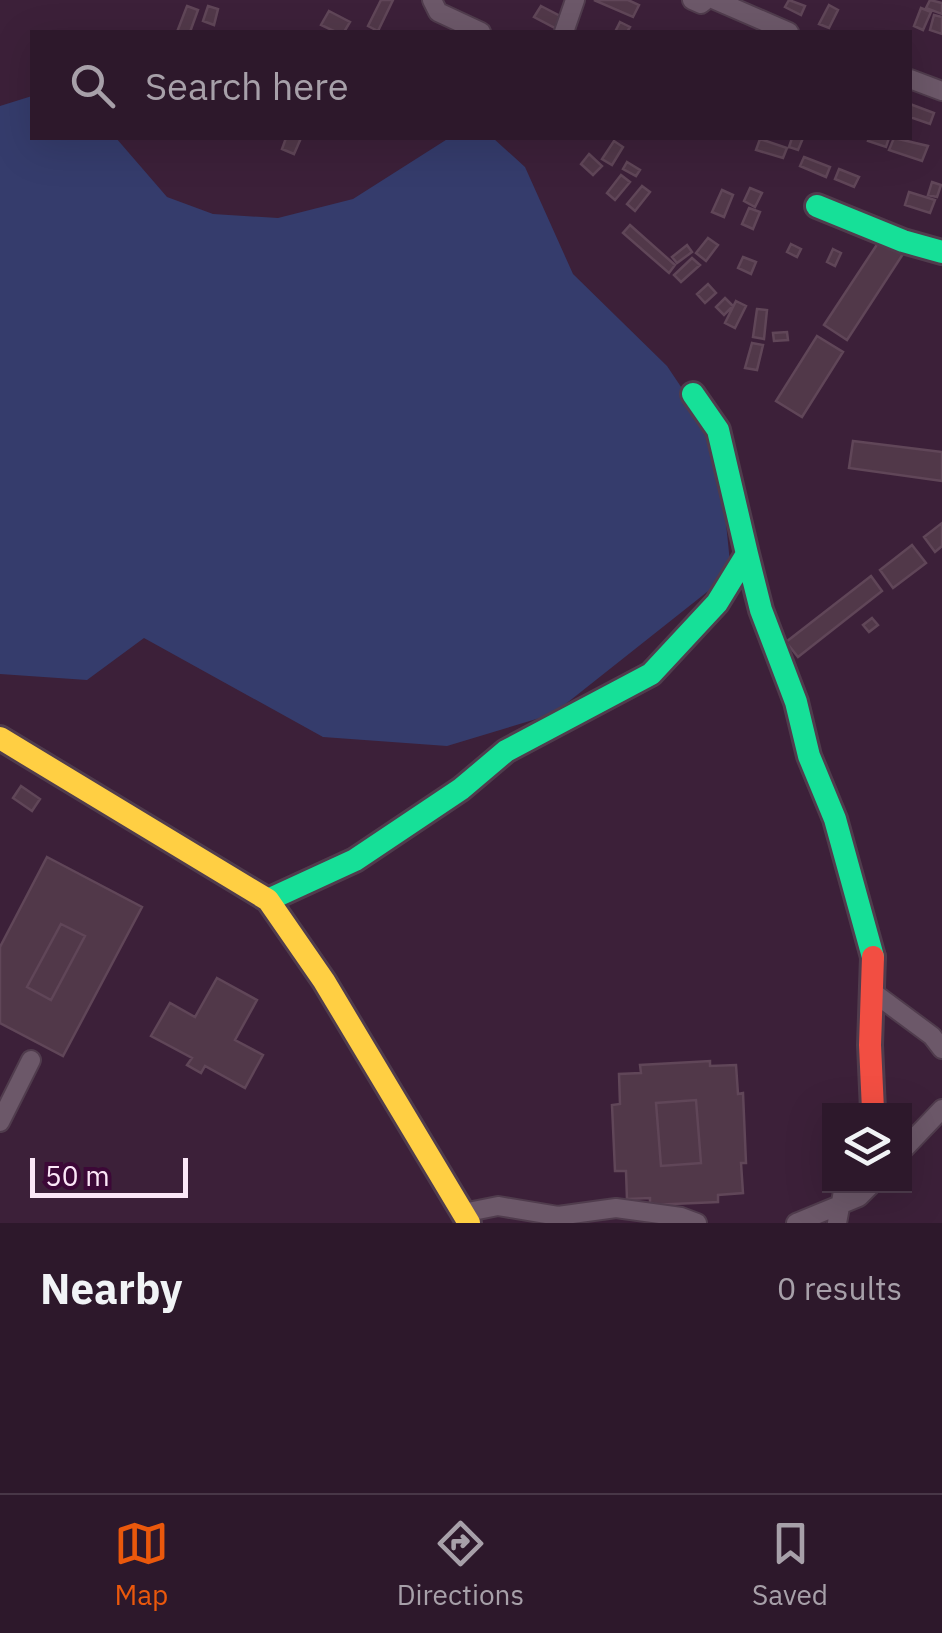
<!DOCTYPE html>
<html lang="en">
<head>
<meta charset="utf-8">
<style>
  :root { --surface:#2d182b; --page:#352133; --text:#f1f3f6; --muted:#a7a0a9; --line:#483747; --accent:#ea580c }
  body { margin:0; font-family:"IBM Plex Sans",sans-serif; background:var(--page); color:var(--text) }
  .controls { position:absolute; right:30px; bottom:30px; display:grid; overflow:hidden; border-radius:0px; box-shadow:0 10px 40px #0002 }
  .controls button { width:90px; height:90px; display:grid; place-items:center; padding:0; border:0; border-bottom:2px solid var(--line); background:var(--surface); color:var(--text); font:50px sans-serif }
  .scale { position:absolute; left:30px; bottom:25px; width:158px; box-sizing:border-box; padding-left:10px; border:5px solid #fbe7f7; border-top:0; font-size:28px; line-height:35px; white-space:nowrap; color:#fbe7f7; -webkit-text-stroke:8px #3c0837; paint-order:stroke }
  .list { margin:0; padding:0; list-style:none }
  h2 { display:flex; justify-content:space-between; align-items:center; height:130px; margin:0; padding:0 40px; font-size:42px }
  h2 small { font-size:32px; font-weight:400; color:var(--muted) }
  .icon { flex:none; width:55px; height:55px; fill:none; stroke:currentColor; stroke-width:2; stroke-linecap:round; stroke-linejoin:round }
  .map { position:relative; flex:none; width:942px; height:1223px; overflow:hidden }
  .search { position:absolute; background:var(--surface); box-shadow:0 10px 40px #0002; left:30px; right:30px; top:30px; height:110px; display:flex; align-items:center; gap:25px; box-sizing:border-box; padding:0 35px; border-radius:0px; color:var(--muted); font-size:38px }
  .sheet { height:270px; background:var(--surface) }
  nav { display:flex; justify-content:space-around; align-items:center; box-sizing:border-box; height:140px; border-top:2px solid var(--line); background:var(--surface); font-size:28px; color:var(--muted) }
  nav a { display:grid; justify-items:center; gap:5px }
  nav .on { color:var(--accent) }
  .map>svg:first-child { display:block }
  .water { fill:#353c6c }
  .building { fill:#513849; stroke:#604658; stroke-width:2.5; fill-rule:evenodd }
  .lines { fill:none; stroke-linecap:round; stroke-linejoin:round }
  .street-casing { stroke:#503c4d; stroke-width:22 }
  .fast-casing { stroke:#503c4d; stroke-width:28 }
  .slow-casing { stroke:#503c4d; stroke-width:28 }
  .jam-casing { stroke:#503c4d; stroke-width:28 }
  .street { stroke:#6c5869; stroke-width:18 }
  .fast { stroke:#16e098; stroke-width:22 }
  .slow { stroke:#ffcf43; stroke-width:22 }
  .jam { stroke:#f24e42; stroke-width:22 }
</style>
</head>
<body>
<div class="map">
<svg width="942" height="1223" viewBox="0 0 942 1223">
  <rect width="100%" height="100%" fill="#3c2039"/>
  <path class="water" d="M32,96V138H116L167,197L213,214L278,218L353,199L449,138H493L525,167L573,274L667,366L718,442L731,573L553,714L447,746L323,737L144,638L87,680L0,674V106Z"/>
  <path class="building" d="M381,0H393L378,31L368,26Z
    M594,0H628L639,5L633,17Z
    M789,0L805,6L801,15L785,7Z
    M930,0L942,3V14L926,8Z
    M829,5L838,10L829,28L819,24Z
    M187,6L198,10L190,32H177Z
    M208,6L218,9L214,25L203,21Z
    M541,6L564,18L557,29L534,17Z
    M921,8L931,12L923,30L914,26Z
    M329,11L350,22L344,32H336L321,25Z
    M934,15L942,17V34L930,30Z
    M620,22L630,27L627,32H615Z
    M910,104L934,113L930,124L910,117Z
    M286,138H301L294,154L282,149Z
    M792,138H803L798,150L789,147Z
    M869,138H889L886,147L868,141Z
    M894,138L928,146L922,161L889,150Z
    M760,139L787,148L783,158L756,150Z
    M614,141L623,147L612,165L602,159Z
    M589,154L602,166L593,175L581,164Z
    M804,157L830,167L826,177L800,166Z
    M627,162L640,170L636,176L623,169Z
    M839,169L859,177L854,187L835,179Z
    M621,175L630,182L615,200L607,193Z
    M932,182L941,185L937,197L928,195Z
    M642,186L650,192L635,211L627,204Z
    M750,188L762,193L755,207L744,201Z
    M722,190L733,195L724,217L712,212Z
    M909,192L935,200L930,213L905,205Z
    M749,208L760,212L753,229L742,224Z
    M630,225L675,265L669,273L623,233Z
    M708,238L718,245L706,261L696,253Z
    M880,240L903,254L847,340L824,325Z
    M791,244L801,249L797,257L787,252Z
    M687,245L692,252L677,263L672,257Z
    M833,249L841,253L835,266L827,262Z
    M743,257L756,262L751,274L738,268Z
    M692,258L700,265L681,282L674,275Z
    M708,284L716,293L705,303L697,294Z
    M725,298L733,306L724,315L716,307Z
    M736,301L746,306L735,328L725,323Z
    M757,309L767,310L764,339L753,337Z
    M787,332L788,340L774,341L773,333Z
    M817,336L843,352L802,417L776,401Z
    M752,343L763,345L757,370L745,368Z
    M853,441L942,452V481L849,468Z
    M942,523V546L935,552L924,537Z
    M912,545L926,563L893,588L880,570Z
    M871,576L882,591L798,657L786,642Z
    M872,618L878,625L869,632L863,625Z
    M21,786L40,799L32,811L13,798Z
    M47,857L142,907L63,1056L0,1023V947ZM61,924L85,936L51,1000L27,987Z
    M61,924L85,936L51,1000L27,987Z
    M217,978L257,1000L235,1040L263,1055L245,1088L205,1066L201,1073L187,1065L192,1058L151,1036L170,1003L195,1017Z
    M710,1061V1066L736,1065L738,1094L743,1093L746,1163H741L743,1193L718,1195V1202L650,1205V1198L627,1199L626,1171H615L612,1105L620,1104L619,1074L641,1073L640,1065ZM696,1100L701,1163L661,1166L656,1103Z
    M696,1100L701,1163L661,1166L656,1103Z"/>
  <g class="lines">
    <defs>
      <path id="street" d="M432,0L438,12L481,32
        M692,0L701,4L706,0
        M715,0L789,32
        M564,32L575,0
        M910,79L942,91
        M874,993L932,1036L942,1049
        M0,1122L31,1060
        M904,1149L942,1109
        M463,1213L498,1206L558,1216L616,1208L681,1217L697,1223
        M796,1223L859,1197L870,1186
        M837,1223L844,1186"/>
      <path id="fast" d="M817,206L903,241L942,252
        M747,554L761,610L796,702L809,756L835,819L873,957
        M268,900L355,860L461,789L506,751L651,674L717,603L747,554L718,430L693,394"/>
      <path id="slow" d="M0,738L268,900L324,981L469,1223"/>
      <path id="jam" d="M873,957L870,1045L873,1110"/>
    </defs>
    <use href="#street" class="street-casing"/>
    <use href="#fast" class="fast-casing"/>
    <use href="#slow" class="slow-casing"/>
    <use href="#jam" class="jam-casing"/>
    <use href="#street" class="street"/>
    <use href="#fast" class="fast"/>
    <use href="#slow" class="slow"/>
    <use href="#jam" class="jam"/>
  </g>
</svg>
<div class="controls">
<button><svg class="icon" aria-label="layers" viewBox="0 0 24 24"><path d="M12 4l9 5-9 5-9-5zM3 14l9 5 9-5"/></svg></button>
</div>
<div class="scale">50 m</div>
<div class="search"><svg class="icon" aria-label="search" viewBox="0 0 24 24"><circle cx="10" cy="10" r="6"/><path d="M15 15l6 6"/></svg>Search here</div>
</div>
<section class="sheet">
<h2>Nearby<small>0 results</small></h2>
<ul class="list">
</ul>
</section>
<nav>
<a class="on"><svg class="icon" aria-label="map" viewBox="0 0 24 24"><path d="M3 6l6-2 6 2 6-2v14l-6 2-6-2-6 2zM9 4v14M15 6v14"/></svg>Map</a>
<a><svg class="icon" aria-label="directions" viewBox="0 0 24 24"><path d="M12 3l9 9-9 9-9-9zM9 14v-3h6M13 9l2 2-2 2"/></svg>Directions</a>
<a><svg class="icon" aria-label="saved" viewBox="0 0 24 24"><path d="M7 4h10v16l-5-4-5 4z"/></svg>Saved</a>
</nav>
</body>
</html>
